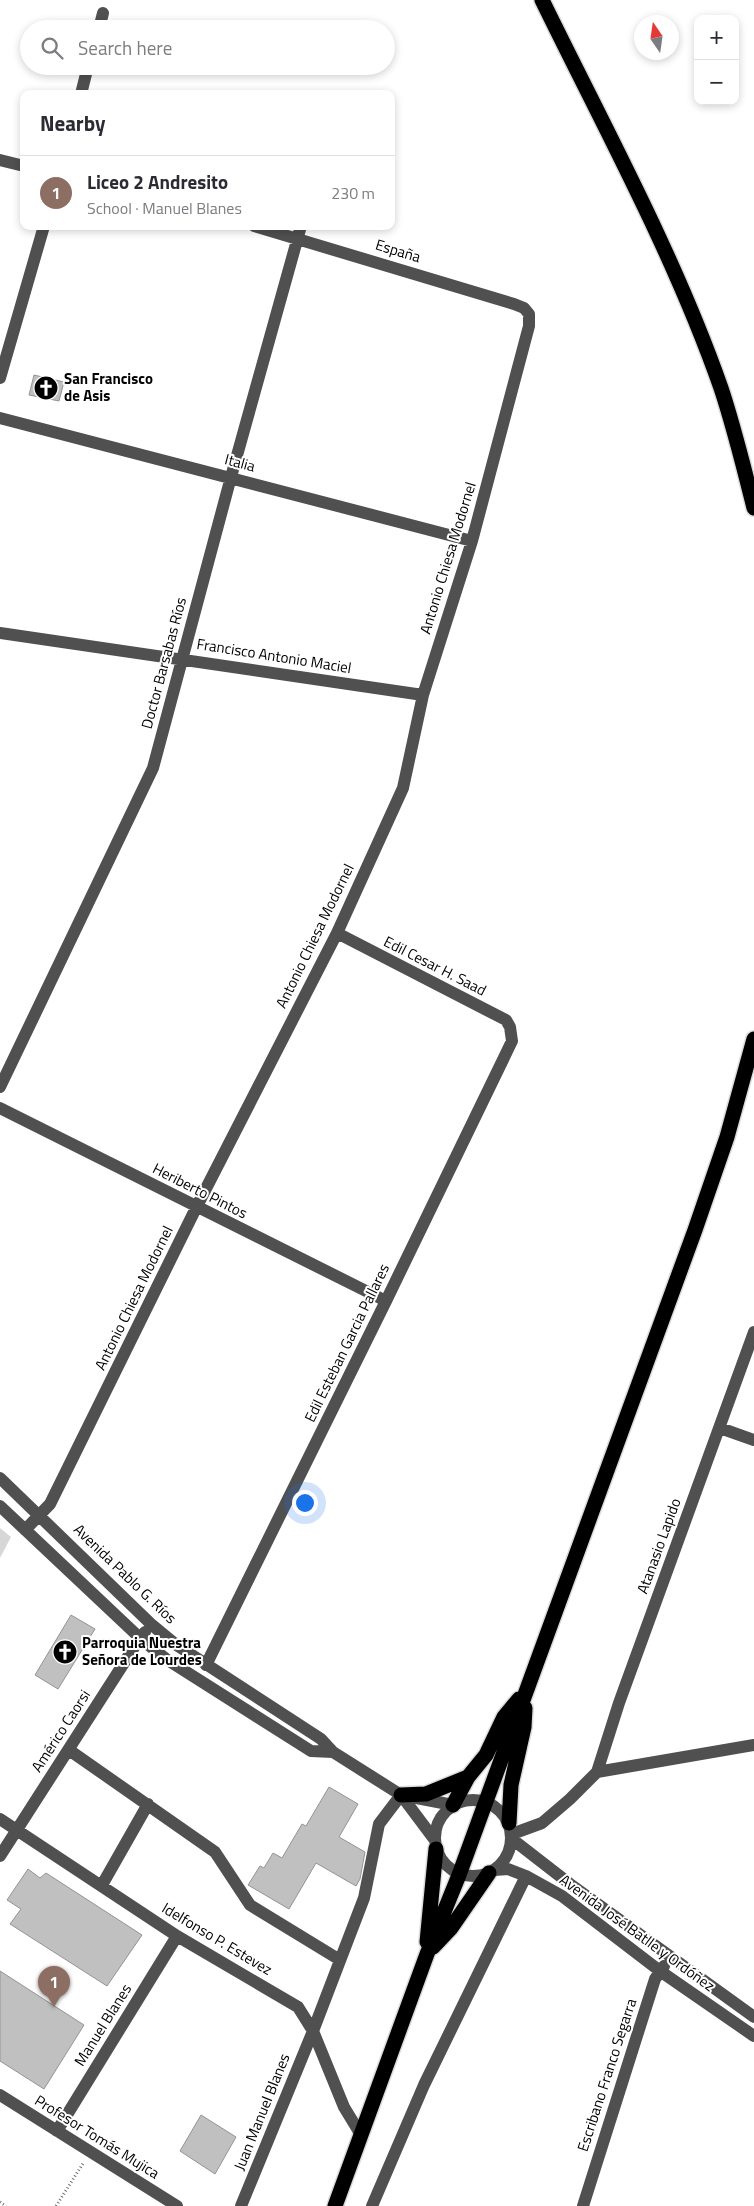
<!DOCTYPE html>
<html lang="en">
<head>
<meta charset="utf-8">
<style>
  :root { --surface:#fff; --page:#f7f7f7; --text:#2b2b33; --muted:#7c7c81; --line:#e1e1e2; --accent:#1a73e8 }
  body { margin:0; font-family:"Titillium Web",sans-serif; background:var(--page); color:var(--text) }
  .controls { position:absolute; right:15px; top:15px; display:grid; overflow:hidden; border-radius:10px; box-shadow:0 2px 8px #0003 }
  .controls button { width:45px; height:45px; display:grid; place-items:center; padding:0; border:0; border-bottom:1px solid var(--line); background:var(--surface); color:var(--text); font:25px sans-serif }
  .compass { position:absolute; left:634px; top:15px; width:45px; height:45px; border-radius:50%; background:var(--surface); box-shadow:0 2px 8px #0003; rotate:347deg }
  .you { position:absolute; left:304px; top:1502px; width:18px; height:18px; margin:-12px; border:4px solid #fff; border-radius:50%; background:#1a73e8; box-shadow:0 0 0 8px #1a73e833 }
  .badge { display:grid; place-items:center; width:32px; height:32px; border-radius:50%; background:var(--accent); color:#fff; font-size:16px; font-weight:700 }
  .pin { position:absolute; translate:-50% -41px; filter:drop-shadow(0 1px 2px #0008) }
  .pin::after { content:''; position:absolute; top:26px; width:18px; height:15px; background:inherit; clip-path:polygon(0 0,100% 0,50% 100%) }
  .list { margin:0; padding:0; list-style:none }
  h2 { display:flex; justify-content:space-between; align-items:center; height:65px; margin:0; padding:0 20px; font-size:21px }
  h2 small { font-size:16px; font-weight:400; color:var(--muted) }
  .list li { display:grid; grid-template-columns:32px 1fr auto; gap:15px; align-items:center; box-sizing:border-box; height:75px; padding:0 20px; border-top:1px solid var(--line) }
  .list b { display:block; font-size:19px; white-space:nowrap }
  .list p { margin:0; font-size:16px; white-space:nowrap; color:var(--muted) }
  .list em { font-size:16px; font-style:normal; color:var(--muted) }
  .icon { flex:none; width:28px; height:28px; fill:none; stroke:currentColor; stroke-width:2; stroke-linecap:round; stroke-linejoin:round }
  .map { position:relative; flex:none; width:754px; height:2206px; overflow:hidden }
  .search { position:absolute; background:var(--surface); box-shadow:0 2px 8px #0003; left:20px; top:20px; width:375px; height:55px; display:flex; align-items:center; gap:12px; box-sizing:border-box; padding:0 18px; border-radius:28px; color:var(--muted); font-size:19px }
  .panel { position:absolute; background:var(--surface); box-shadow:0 2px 8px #0003; left:20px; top:90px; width:375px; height:140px; border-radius:10px }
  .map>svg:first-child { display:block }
  .green { fill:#d7d7d7 }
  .building { fill:#c0c0c0; stroke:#949494 }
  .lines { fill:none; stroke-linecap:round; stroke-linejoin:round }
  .highway-casing { stroke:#dbdbdb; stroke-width:18 }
  .path { stroke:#727272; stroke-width:3; stroke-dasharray:1 2.5; stroke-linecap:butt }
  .minor { stroke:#505050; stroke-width:12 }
  .highway { stroke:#000; stroke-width:15 }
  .labels { text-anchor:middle; stroke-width:4; stroke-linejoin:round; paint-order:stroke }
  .street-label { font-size:15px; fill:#000; stroke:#fff }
  .poi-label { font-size:15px; font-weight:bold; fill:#000; stroke:#fff; text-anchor:start }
</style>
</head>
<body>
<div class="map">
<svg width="754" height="2206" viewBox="0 0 754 2206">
  <rect width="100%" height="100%" fill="#fff"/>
  <path class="green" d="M0,1528L11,1537L0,1558Z"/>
  <path class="building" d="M34,375L64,382L59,401L29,395Z
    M71,1615L95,1629L58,1689L35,1675Z
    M329,1787L358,1804L339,1837L365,1852L360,1879L356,1886L316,1863L289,1909L248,1885L260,1866L264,1868L273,1853L282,1858L302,1824L306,1826Z
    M28,1869L40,1878L46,1873L142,1935L107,1986L10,1924L21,1909L7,1900Z
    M0,1971L84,2025L44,2089L0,2061Z
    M201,2115L236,2137L215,2174L180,2151Z"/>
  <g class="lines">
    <defs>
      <path id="highway" d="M542,0C604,127 674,254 721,388C734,427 744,468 754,508
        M401,1795L426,1794L468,1777
        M453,1805L468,1777L486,1755L504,1717L519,1699
        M509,1823L511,1785L524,1727L525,1708
        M427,1942L436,1849
        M433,1947L451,1928L489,1873
        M335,2206L427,1954L459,1875L695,1230L727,1137L754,1039"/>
    </defs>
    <use href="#highway" class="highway-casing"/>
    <path class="path" d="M0,2202L6,2206
      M56,2206L84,2162"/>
    <path class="minor" d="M99,29L103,13
      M81,94L88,66
      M0,160L24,166
      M0,378L44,226
      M0,418L472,541
      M0,633L423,695
      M0,1087L153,768L231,477L301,226
      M0,1108L386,1301
      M720,1428L754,1440
      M0,1478L152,1625L175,1644L321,1739L333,1752L401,1795L453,1805
      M0,1506L140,1638L166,1659L311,1751L333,1752
      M25,1530L50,1504L196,1208L337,933L403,788L423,695L472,541L529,326V314L524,308L514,304L254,226
      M206,1665L386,1301L512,1041L510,1027L506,1020L337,933
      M69,1750L215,1852L250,1905L340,1960
      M597,1772L619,1703L754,1332
      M401,1795L434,1839
      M435 1838a38 38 0 1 1 76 0a38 38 0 1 1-76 0Z
      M0,1819L177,1936L298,2007L313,2031L344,2107L361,2135
      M512,1834L542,1823L570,1799L597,1772L754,1745
      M512,1839L570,1884L754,2017
      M0,1856L140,1638L145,1632
      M495,1870L508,1869L526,1876L562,1896L660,1971L754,2036
      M102,1885L148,1804
      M0,2095L177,2206
      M57,2131L177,1936
      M241,2206L313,2031L364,1898L379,1824L401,1795
      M372,2206L424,2085L526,1876
      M583,2206L655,1979L664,1966"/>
    <use href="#highway" class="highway"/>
  </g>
  <defs>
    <symbol id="church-disc" viewBox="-11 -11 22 22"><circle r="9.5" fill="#000" stroke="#fff"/><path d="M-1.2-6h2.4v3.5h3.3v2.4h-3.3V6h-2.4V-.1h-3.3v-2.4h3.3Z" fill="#fff"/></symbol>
  </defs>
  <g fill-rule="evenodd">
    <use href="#church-disc" x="32" y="374" width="28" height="28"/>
    <use href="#church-disc" x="51" y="1638" width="28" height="28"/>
  </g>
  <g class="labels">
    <g class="street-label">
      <text transform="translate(398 251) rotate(17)" y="5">España</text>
      <text transform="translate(240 463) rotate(15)" y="5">Italia</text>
      <text transform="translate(448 558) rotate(-73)" y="5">Antonio Chiesa Modornel</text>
      <text transform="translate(274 656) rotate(9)" y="5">Francisco Antonio Maciel</text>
      <text transform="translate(164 663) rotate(-75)" y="5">Doctor Barsabas Ríos</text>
      <text transform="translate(315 936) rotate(-64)" y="5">Antonio Chiesa Modornel</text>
      <text transform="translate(435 966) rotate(27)" y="5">Edil Cesar H. Saad</text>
      <text transform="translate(200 1191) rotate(27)" y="5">Heriberto Pintos</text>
      <text transform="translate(134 1298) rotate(-64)" y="5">Antonio Chiesa Modornel</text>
      <text transform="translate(347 1343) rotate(-64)" y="5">Edil Esteban Garcia Pallares</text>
      <text transform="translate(659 1546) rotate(-70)" y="5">Atanasio Lapido</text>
      <text transform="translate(125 1574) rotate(44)" y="5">Avenida Pablo G. Ríos</text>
      <text transform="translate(61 1731) rotate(-57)" y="5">Américo Caorsi</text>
      <text transform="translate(637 1933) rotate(36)" y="5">Avenida José Batlle y Ordóñez</text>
      <text transform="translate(217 1939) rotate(31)" y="5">Idelfonso P. Estevez</text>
      <text transform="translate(103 2025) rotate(-58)" y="5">Manuel Blanes</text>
      <text transform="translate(607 2075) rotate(-72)" y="5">Escribano Franco Segarra</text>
      <text transform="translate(262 2112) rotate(-68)" y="5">Juan Manuel Blanes</text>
      <text transform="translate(97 2137) rotate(32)" y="5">Profesor Tomás Mujica</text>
    </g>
    <g class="poi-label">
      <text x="64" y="384">San Francisco<tspan x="64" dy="17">de Asis</tspan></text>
      <text x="82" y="1648">Parroquia Nuestra<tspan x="82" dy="17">Señora de Lourdes</tspan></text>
    </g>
  </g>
</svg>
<div class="controls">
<button>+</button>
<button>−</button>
</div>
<svg class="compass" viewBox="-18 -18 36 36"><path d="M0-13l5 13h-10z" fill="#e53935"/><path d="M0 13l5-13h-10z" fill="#7c7c81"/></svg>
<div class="you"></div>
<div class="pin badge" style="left:54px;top:2007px;background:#8d6e63">1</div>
<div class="search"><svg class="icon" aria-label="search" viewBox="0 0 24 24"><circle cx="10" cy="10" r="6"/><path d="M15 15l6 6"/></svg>Search here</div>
<section class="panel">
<h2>Nearby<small></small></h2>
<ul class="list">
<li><span class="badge" style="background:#8d6e63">1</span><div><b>Liceo 2 Andresito</b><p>School · Manuel Blanes</p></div><em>230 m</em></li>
</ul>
</section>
</div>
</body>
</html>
